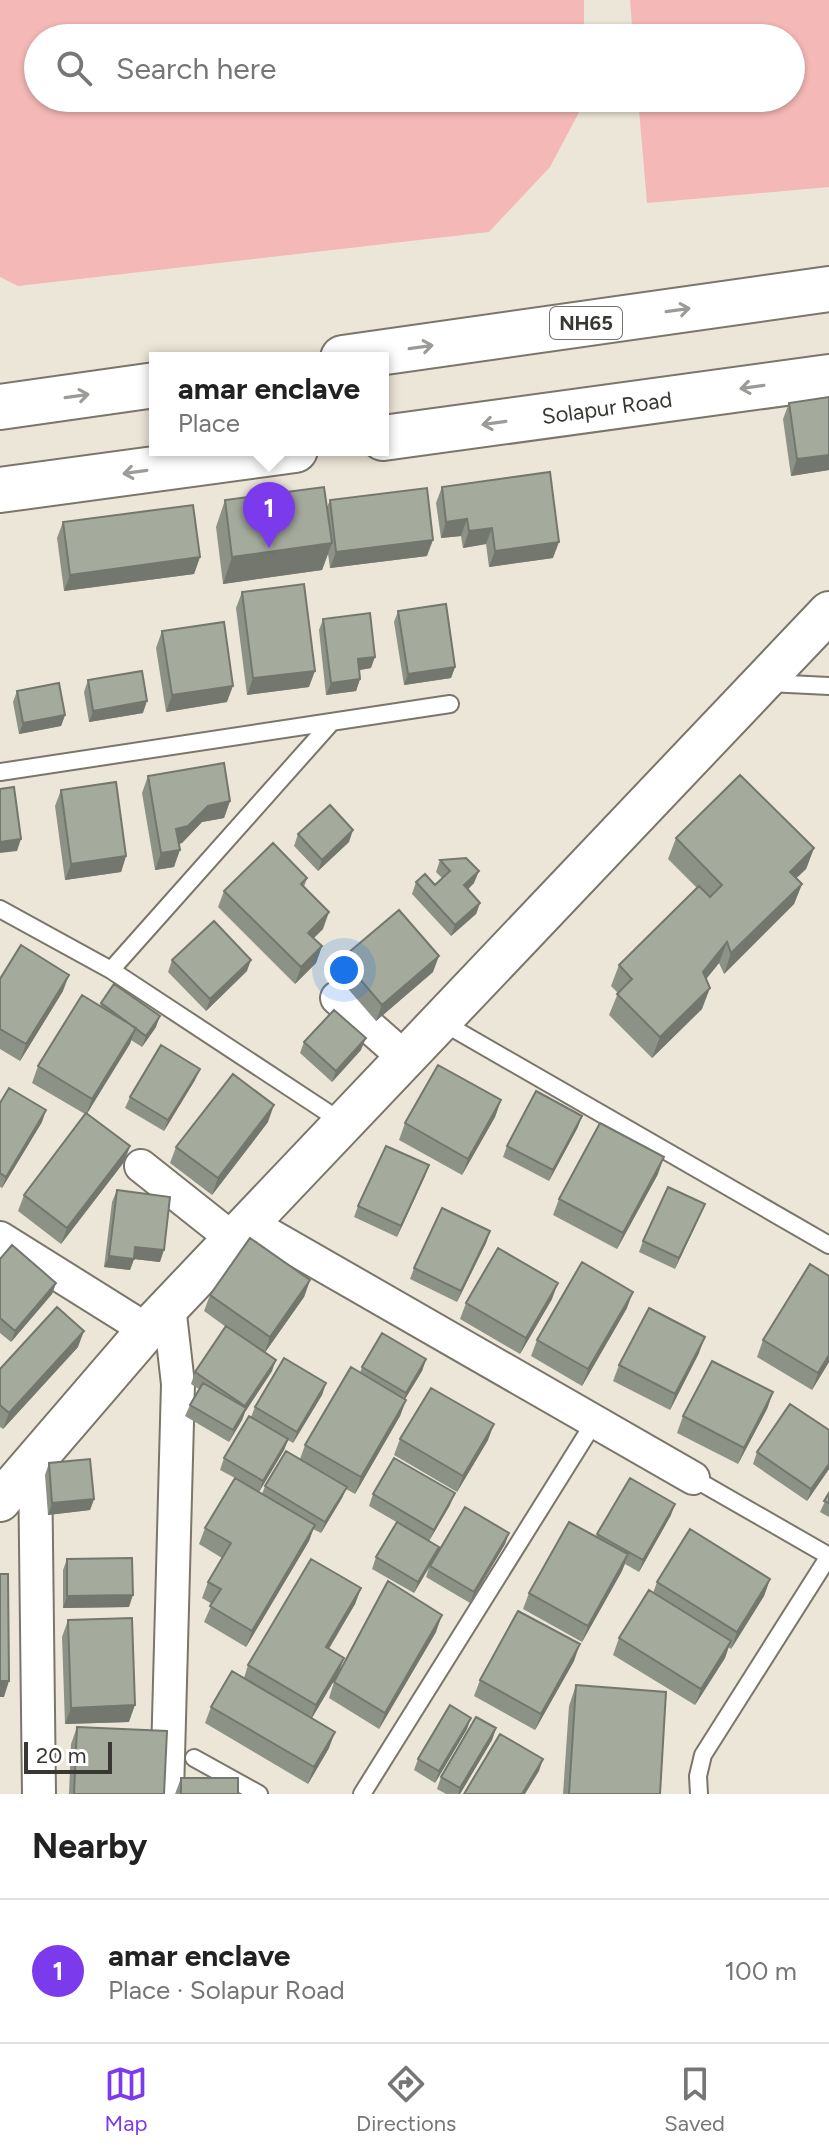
<!DOCTYPE html>
<html lang="en">
<head>
<meta charset="utf-8">
<style>
  :root { --surface:#fff; --page:#f6f6f6; --text:#222; --muted:#767676; --line:#e0e0e0; --accent:#7c3aed }
  body { margin:0; font-family:Figtree,sans-serif; background:var(--page); color:var(--text) }
  .scale { position:absolute; left:24px; bottom:20px; width:88px; box-sizing:border-box; padding-left:8px; border:4px solid #393731; border-top:0; font-size:22px; line-height:28px; white-space:nowrap; color:#393731; -webkit-text-stroke:6px #fff; paint-order:stroke }
  .you { position:absolute; left:344px; top:970px; width:28px; height:28px; margin:-20px; border:6px solid #fff; border-radius:50%; background:#1a73e8; box-shadow:0 0 0 12px #1a73e833 }
  .badge { display:grid; place-items:center; width:52px; height:52px; border-radius:50%; background:var(--accent); color:#fff; font-size:26px; font-weight:700 }
  .pin { position:absolute; translate:-50% -66px; filter:drop-shadow(0 2px 4px #0008) }
  .pin::after { content:''; position:absolute; top:42px; width:28px; height:24px; background:inherit; clip-path:polygon(0 0,100% 0,50% 100%) }
  .popup { position:absolute; left:149px; top:352px; width:240px; height:104px; box-sizing:border-box; display:grid; place-content:center; border-radius:0px; background:var(--surface); filter:drop-shadow(0 2px 6px #0005); font-size:26px; white-space:nowrap; color:var(--muted) }
  .popup b { font-size:30px; color:var(--text) }
  .popup::after { content:''; position:absolute; left:50%; top:100%; margin-left:-16px; border:16px solid transparent; border-top-color:var(--surface) }
  .list { margin:0; padding:0; list-style:none }
  h2 { display:flex; justify-content:space-between; align-items:center; height:104px; margin:0; padding:0 32px; font-size:34px }
  h2 small { font-size:26px; font-weight:400; color:var(--muted) }
  .list li { display:grid; grid-template-columns:52px 1fr auto; gap:24px; align-items:center; box-sizing:border-box; height:144px; padding:0 32px; border-top:2px solid var(--line) }
  .list b { display:block; font-size:30px; white-space:nowrap }
  .list p { margin:0; font-size:26px; white-space:nowrap; color:var(--muted) }
  .list em { font-size:26px; font-style:normal; color:var(--muted) }
  .icon { flex:none; width:44px; height:44px; fill:none; stroke:currentColor; stroke-width:2; stroke-linecap:round; stroke-linejoin:round }
  .map { position:relative; flex:none; width:829px; height:1794px; overflow:hidden }
  .search { position:absolute; background:var(--surface); box-shadow:0 2px 6px #0004; left:24px; right:24px; top:24px; height:88px; display:flex; align-items:center; gap:20px; box-sizing:border-box; padding:0 28px; border-radius:44px; color:var(--muted); font-size:30px }
  .sheet { height:248px; background:var(--surface) }
  nav { display:flex; justify-content:space-around; align-items:center; box-sizing:border-box; height:112px; border-top:2px solid var(--line); background:var(--surface); font-size:22px; color:var(--muted) }
  nav a { display:grid; justify-items:center; gap:4px }
  nav .on { color:var(--accent) }
  .map>svg:first-child { display:block }
  .pitch { fill:#f4b8b6 }
  .lines { fill:none; stroke-linecap:round; stroke-linejoin:round }
  .service-casing { stroke:#7b766a; stroke-width:20 }
  .minor-casing { stroke:#7b766a; stroke-width:36 }
  .tertiary-casing { stroke:#7b766a; stroke-width:44 }
  .trunk-casing { stroke:#7b766a; stroke-width:48 }
  .service { stroke:#fff; stroke-width:16 }
  .minor { stroke:#fff; stroke-width:32 }
  .tertiary { stroke:#fff; stroke-width:40 }
  .trunk { stroke:#fff; stroke-width:44 }
  .wall { fill:#8d9286 }
  .shaded-wall { fill:#73776d }
  .building { fill:#a4aa9c; stroke:#73776d; stroke-width:2 }
  .oneway { stroke:#9c9b98 }
  .labels { text-anchor:middle; stroke-width:6; stroke-linejoin:round; paint-order:stroke }
  .shield { fill:#fff; stroke:#74736f; stroke-width:2 }
  .shield-label { font-size:20px; font-weight:bold; fill:#393731 }
  .street-label { font-size:22px; fill:#393731; stroke:#fff }
</style>
</head>
<body>
<div class="map">
<svg width="829" height="1794" viewBox="0 0 829 1794">
  <rect width="100%" height="100%" fill="#ece6d8"/>
  <path class="pitch" d="M0,0H584V38H38V98H585V101L550,167L489,232L18,286L0,277Z
    M630,0H829V187L647,203L638,98H791V38H633Z"/>
  <g class="lines">
    <defs>
      <path id="service" d="M768,683L829,686
        M0,772L450,704
        M0,909L111,970L342,1122
        M111,970L330,724
        M442,1022L829,1245
        M693,1478L829,1556
        M194,1758L259,1794
        M362,1794L595,1421
        M699,1794L698,1776L703,1755L829,1556"/>
      <path id="minor" d="M337,998L405,1058
        M141,1166L233,1239
        M249,1223L693,1478
        M0,1238L147,1330
        M35,1460L39,1794
        M167,1794L178,1384L169,1306"/>
      <path id="tertiary" d="M0,1501L147,1330L829,612"/>
      <g id="trunk">
        <path d="M343,358L829,289"/>
        <path d="M0,407L155,385"/>
        <path id="s1" d="M383,438L829,377"/>
        <path d="M0,490L295,450"/>
      </g>
    </defs>
    <use href="#service" class="service-casing"/>
    <use href="#minor" class="minor-casing"/>
    <use href="#tertiary" class="tertiary-casing"/>
    <use href="#trunk" class="trunk-casing"/>
    <use href="#service" class="service"/>
    <use href="#minor" class="minor"/>
    <use href="#tertiary" class="tertiary"/>
    <use href="#trunk" class="trunk"/>
  </g>
  <path class="wall" d="M829,397V470L791,476L783,419L789,403Z
    M442,487L553,558L489,567L486,544L463,548L461,536L441,538L436,503Z
    M225,500L327,507L330,500L427,556L330,568L328,554L322,570L223,584L216,527Z
    M63,522L200,557L194,574L64,591L57,538Z
    M242,592L309,687L247,695L236,608Z
    M398,611L455,667L451,678L404,685L394,622Z
    M323,619L371,668L359,670L360,679L356,691L326,695L319,630Z
    M162,631L227,702L166,712L156,648Z
    M88,680L143,713L89,722L84,692Z
    M17,691L65,715L61,726L19,734L13,702Z
    M148,776L230,801L224,818L202,822L182,843L179,844L174,867L155,870L142,793Z
    M61,790L126,856L121,872L65,880L55,806Z
    M298,834L349,842L318,871L294,846Z
    M676,838L814,848L806,869L796,878L802,884L794,904L724,974L719,963L706,979L702,1009L652,1058L609,1015L618,993L611,986L619,965L697,888L668,859Z
    M440,860L474,883L468,889L480,903L476,914L451,936L412,894L416,882L435,885L442,878L436,872Z
    M307,878L304,887L323,929L313,938L322,946L316,963L295,984L218,907L224,891Z
    M342,958L433,972L376,1021L336,975Z
    M172,960L247,971L206,1011L168,972Z
    M0,979L63,991L20,1061L0,1049Z
    M101,1003L156,1027L142,1047L131,1040L87,1114L130,1146L124,1162L61,1244L18,1211L24,1195L85,1114L32,1083L38,1066L100,1006Z
    M304,1042L361,1050L332,1082L300,1053Z
    M195,1080L164,1131L125,1108L130,1097Z
    M501,1100L495,1117L462,1175L399,1140L405,1123Z
    M0,1103L42,1122L2,1188L0,1187Z
    M268,1122L212,1195L170,1163L176,1147Z
    M578,1127L549,1181L503,1157L507,1146Z
    M658,1174L617,1249L553,1215L559,1199Z
    M425,1176L397,1237L354,1217L358,1206Z
    M117,1190L160,1262L134,1259L130,1270L104,1267L112,1202Z
    M705,1204L675,1269L639,1252L643,1241Z
    M490,1231L486,1243L457,1302L410,1279L414,1268Z
    M0,1259L56,1283L52,1294L11,1342L0,1333Z
    M829,1276V1362L812,1390L757,1357L763,1340Z
    M310,1280L304,1297L265,1352L272,1371L245,1412L242,1420L229,1442L185,1416L190,1405L199,1389L191,1384L195,1372L226,1327L204,1311L210,1295Z
    M552,1299L520,1354L460,1319L466,1303Z
    M627,1308L582,1386L531,1356L537,1340Z
    M78,1347L3,1429L0,1427V1369Z
    M699,1353L670,1410L613,1381L619,1365Z
    M426,1359L422,1371L405,1399L406,1400L400,1416L355,1494L346,1489L342,1498L321,1533L313,1529L309,1541L246,1647L204,1622L212,1604L202,1598L208,1582L222,1558L199,1544L205,1528L235,1478L220,1470L224,1458L251,1417L255,1407L326,1383L322,1395L293,1443L288,1440L284,1450L259,1492L262,1494L265,1486L300,1459L305,1445L360,1373L362,1367Z
    M773,1392L767,1409L738,1464L677,1433L683,1416Z
    M400,1439L488,1440L457,1492L394,1455Z
    M757,1452L829,1469L807,1501L753,1464Z
    M49,1463L94,1499L90,1510L48,1515L45,1475Z
    M829,1493V1517L820,1512Z
    M373,1494L450,1505L429,1541L369,1506Z
    M671,1515L639,1572L625,1564L622,1571L582,1642L523,1609L529,1593L596,1537L597,1534Z
    M509,1533L505,1544L470,1603L426,1577L429,1568L414,1593L372,1569L376,1557H435Z
    M67,1559L129,1607L63,1608V1570Z
    M770,1579L764,1596L731,1649L728,1647L725,1658L695,1705L613,1655L619,1638L653,1593L657,1582Z
    M361,1588L355,1604L329,1649L344,1658L338,1674L312,1718L329,1748L308,1784L205,1723L211,1707L244,1678L248,1665Z
    M68,1620L129,1722L65,1724L62,1637Z
    M436,1632L379,1729L329,1698L334,1682Z
    M574,1661L535,1730L474,1696L480,1680Z
    M576,1685L660,1794H563L569,1706Z
    M77,1727L164,1794H69L71,1744Z
    M496,1728L492,1740L460,1794H446L437,1789L441,1777Z
    M467,1729L435,1783L414,1770L418,1759Z
    M181,1778L238,1794H175Z"/>
  <path class="shaded-wall" d="M829,455V470L791,476L797,459Z
    M467,519L461,536L441,538L446,522Z
    M492,528L486,544L463,548L469,531Z
    M433,540L427,556L330,568L336,552Z
    M559,542L553,558L489,567L495,551Z
    M332,543L322,570L223,584L232,557Z
    M200,557L194,574L64,591L70,575Z
    M375,657L371,668L354,671L358,659Z
    M455,667L451,678L404,685L408,674Z
    M315,671L309,687L247,695L253,678Z
    M360,679L356,691L326,695L331,683Z
    M233,686L227,702L166,712L172,695Z
    M147,701L143,713L89,722L93,711Z
    M65,715L61,726L19,734L23,723Z
    M230,801L224,818L202,822L182,843L170,846L176,829L208,806Z
    M353,830L349,842L318,871L322,860Z
    M21,839L17,851L0,853V842Z
    M814,848L806,869L782,892L790,872Z
    M180,850L174,867L155,870L161,853Z
    M126,856L121,872L65,880L71,864Z
    M479,871L474,883L460,897L464,885Z
    M802,884L794,904L724,974L731,953Z
    M480,903L476,914L451,936L455,925Z
    M329,912L323,929L302,950L308,933Z
    M727,942L719,963L695,993L703,972Z
    M322,946L316,963L295,984L301,967Z
    M439,956L433,972L376,1021L382,1005Z
    M251,960L247,971L206,1011L210,999Z
    M69,975L63,991L20,1061L26,1044Z
    M710,988L702,1009L652,1058L660,1037Z
    M160,1016L156,1027L142,1047L146,1036Z
    M136,1028L130,1044L86,1115L92,1099Z
    M366,1038L361,1050L332,1082L336,1071Z
    M200,1069L195,1080L164,1131L168,1120Z
    M501,1100L495,1117L462,1175L468,1159Z
    M274,1105L268,1122L212,1195L218,1178Z
    M46,1110L42,1122L2,1188L6,1177Z
    M582,1116L578,1127L549,1181L553,1170Z
    M130,1146L124,1162L61,1244L67,1228Z
    M664,1157L658,1174L617,1249L623,1233Z
    M429,1165L425,1176L397,1237L401,1226Z
    M705,1204L700,1216L675,1269L679,1258Z
    M490,1231L486,1243L457,1302L461,1291Z
    M135,1247L164,1250L160,1262L134,1259L130,1270L104,1267L109,1256Z
    M310,1280L304,1297L264,1354L270,1337Z
    M56,1283L52,1294L11,1342L15,1331Z
    M558,1283L552,1299L520,1354L526,1338Z
    M633,1292L627,1308L582,1386L588,1369Z
    M84,1331L78,1347L3,1429L9,1413Z
    M705,1337L699,1353L670,1410L675,1394Z
    M829,1355V1362L812,1390L818,1373Z
    M426,1359L422,1371L402,1404L406,1393Z
    M276,1360L272,1371L245,1412L242,1420L229,1442L245,1406Z
    M326,1383L322,1395L293,1443L297,1432Z
    M773,1392L767,1409L738,1464L744,1448Z
    M406,1400L400,1416L355,1494L361,1477Z
    M494,1424L488,1440L457,1492L463,1476Z
    M288,1439L284,1450L259,1492L263,1481Z
    M829,1464V1469L807,1501L811,1489Z
    M347,1487L342,1498L321,1533L325,1522Z
    M455,1493L450,1505L429,1541L434,1530Z
    M94,1499L90,1510L48,1515L52,1503Z
    M675,1504L671,1515L639,1572L643,1560Z
    M315,1525L309,1541L246,1647L252,1631Z
    M509,1533L505,1544L470,1603L474,1592Z
    M439,1547L434,1558L414,1593L418,1582Z
    M628,1554L622,1571L582,1642L588,1626Z
    M770,1579L764,1596L731,1649L737,1632Z
    M361,1588L355,1604L320,1663L326,1647Z
    M133,1595L129,1607L63,1608L67,1596Z
    M442,1615L436,1632L379,1729L385,1713Z
    M731,1641L725,1658L695,1705L701,1689Z
    M580,1644L574,1661L535,1730L541,1714Z
    M344,1658L338,1674L310,1721L316,1705Z
    M0,1681H9L4,1697H0Z
    M135,1705L129,1722L65,1724L71,1708Z
    M471,1718L467,1729L435,1783L439,1771Z
    M496,1728L492,1740L460,1794H458L460,1788Z
    M335,1732L329,1748L308,1784L314,1767Z
    M543,1759L539,1771L525,1794H522Z"/>
  <path class="building" d="M829,397V455L797,459L789,403Z
    M550,472L559,542L495,551L492,528L469,531L467,519L446,522L442,487Z
    M324,487L332,543L232,557L225,500Z
    M427,488L433,540L336,552L330,500Z
    M193,505L200,557L70,575L63,522Z
    M304,584L315,671L253,678L242,592Z
    M446,604L455,667L408,674L398,611Z
    M370,613L375,657L358,659L360,679L331,683L323,619Z
    M224,622L233,686L172,695L162,631Z
    M142,671L147,701L93,711L88,680Z
    M59,683L65,715L23,723L17,691Z
    M224,763L230,801L208,806L188,826L176,829L180,850L161,853L148,776Z
    M740,775L814,848L790,872L802,884L731,953L727,942L703,972L710,988L660,1037L617,994L632,979L619,965L699,886L710,897L722,885L676,838Z
    M116,782L126,856L71,864L61,790Z
    M14,787L21,839L0,842V789Z
    M330,805L353,830L322,860L298,834Z
    M273,843L307,878L301,884L329,912L308,933L322,946L301,967L224,891Z
    M466,858L479,871L464,885L480,903L455,925L416,882L425,874L435,885L450,871L440,860Z
    M399,910L439,956L382,1005L342,958Z
    M214,921L251,960L210,999L172,960Z
    M21,945L69,975L26,1044L0,1029V979Z
    M114,984L160,1016L146,1036L101,1003Z
    M82,995L136,1028L92,1099L38,1066Z
    M334,1010L366,1038L336,1071L304,1042Z
    M161,1045L200,1069L168,1120L130,1097Z
    M438,1065L501,1100L468,1159L405,1123Z
    M233,1074L274,1105L218,1178L176,1147Z
    M9,1088L46,1110L6,1177L0,1173V1103Z
    M536,1091L582,1116L553,1170L507,1146Z
    M86,1113L130,1146L67,1228L24,1195Z
    M600,1123L664,1157L623,1233L559,1199Z
    M386,1146L429,1165L401,1226L358,1206Z
    M668,1187L705,1204L679,1258L643,1241Z
    M117,1190L170,1197L164,1250L135,1247L134,1259L109,1256Z
    M442,1208L490,1231L461,1291L414,1268Z
    M250,1238L310,1280L270,1337L210,1295Z
    M12,1245L56,1283L15,1331L0,1318V1259Z
    M498,1248L558,1283L526,1338L466,1303Z
    M582,1262L633,1292L588,1369L537,1340Z
    M810,1264L829,1276V1355L818,1373L763,1340Z
    M57,1307L84,1331L9,1413L0,1405V1369Z
    M649,1308L705,1337L675,1394L619,1365Z
    M226,1326L276,1360L245,1406L195,1372Z
    M382,1333L426,1359L406,1393L362,1367Z
    M284,1358L326,1383L297,1432L255,1407Z
    M712,1361L773,1392L744,1448L683,1416Z
    M351,1367L406,1400L361,1477L305,1445Z
    M203,1383L246,1408L233,1430L190,1405Z
    M431,1388L494,1424L463,1476L400,1439Z
    M790,1404L829,1430V1464L811,1489L757,1452Z
    M249,1416L288,1439L263,1481L224,1458Z
    M286,1451L347,1487L325,1522L265,1486Z
    M394,1458L455,1493L434,1530L373,1494Z
    M90,1459L94,1499L52,1503L49,1463Z
    M235,1478L315,1525L252,1631L210,1606L221,1589L208,1582L231,1543L205,1528Z
    M630,1478L675,1504L643,1560L597,1534Z
    M829,1493V1503L824,1501Z
    M465,1507L509,1533L474,1592L430,1566Z
    M397,1522L439,1547L418,1582L376,1557Z
    M569,1522L628,1554L588,1626L529,1593Z
    M690,1529L770,1579L737,1632L657,1582Z
    M132,1558L133,1595L67,1596V1559Z
    M311,1559L361,1588L326,1647L344,1658L316,1705L248,1665Z
    M0,1574H8L9,1681H0Z
    M388,1581L442,1615L385,1713L334,1682Z
    M649,1590L731,1641L701,1689L619,1638Z
    M518,1611L580,1644L541,1714L480,1680Z
    M132,1618L135,1705L71,1708L68,1620Z
    M232,1671L335,1732L314,1767L211,1707Z
    M576,1685L666,1692L660,1794H569Z
    M450,1705L471,1718L439,1771L418,1759Z
    M476,1717L496,1728L460,1788L441,1777Z
    M77,1727L167,1731L164,1794H74Z
    M500,1734L543,1759L522,1794H464Z
    M181,1778H238V1794H181Z"/>
  <defs><path id="oneway-shaft" d="M-6 0H5M1.5-3L5.5 0L1.5 3" fill="none" stroke-width="1.6" stroke-linecap="round" stroke-linejoin="round" transform="scale(2)"/></defs>
  <g class="oneway">
    <use href="#oneway-shaft" transform="translate(678 310) rotate(-8)"/>
    <use href="#oneway-shaft" transform="translate(421 347) rotate(-8)"/>
    <use href="#oneway-shaft" transform="translate(752 387) rotate(172)"/>
    <use href="#oneway-shaft" transform="translate(77 396) rotate(-8)"/>
    <use href="#oneway-shaft" transform="translate(494 423) rotate(172)"/>
    <use href="#oneway-shaft" transform="translate(135 472) rotate(172)"/>
  </g>
  <g class="labels">
    <rect class="shield" x="550" y="307" width="72" height="32" rx="6"/>
    <g class="shield-label">
      <text x="586" y="330">NH65</text>
    </g>
    <g class="street-label">
      <text dy="8" stroke="none"><textPath href="#s1" startOffset="226">Solapur Road</textPath></text>
    </g>
  </g>
</svg>
<div class="scale">20 m</div>
<div class="you"></div>
<div class="pin badge" style="left:269px;top:548px">1</div>
<div class="popup"><b>amar enclave</b>Place</div>
<div class="search"><svg class="icon" aria-label="search" viewBox="0 0 24 24"><circle cx="10" cy="10" r="6"/><path d="M15 15l6 6"/></svg>Search here</div>
</div>
<section class="sheet">
<h2>Nearby<small></small></h2>
<ul class="list">
<li><span class="badge">1</span><div><b>amar enclave</b><p>Place · Solapur Road</p></div><em>100 m</em></li>
</ul>
</section>
<nav>
<a class="on"><svg class="icon" aria-label="map" viewBox="0 0 24 24"><path d="M3 6l6-2 6 2 6-2v14l-6 2-6-2-6 2zM9 4v14M15 6v14"/></svg>Map</a>
<a><svg class="icon" aria-label="directions" viewBox="0 0 24 24"><path d="M12 3l9 9-9 9-9-9zM9 14v-3h6M13 9l2 2-2 2"/></svg>Directions</a>
<a><svg class="icon" aria-label="saved" viewBox="0 0 24 24"><path d="M7 4h10v16l-5-4-5 4z"/></svg>Saved</a>
</nav>
</body>
</html>
